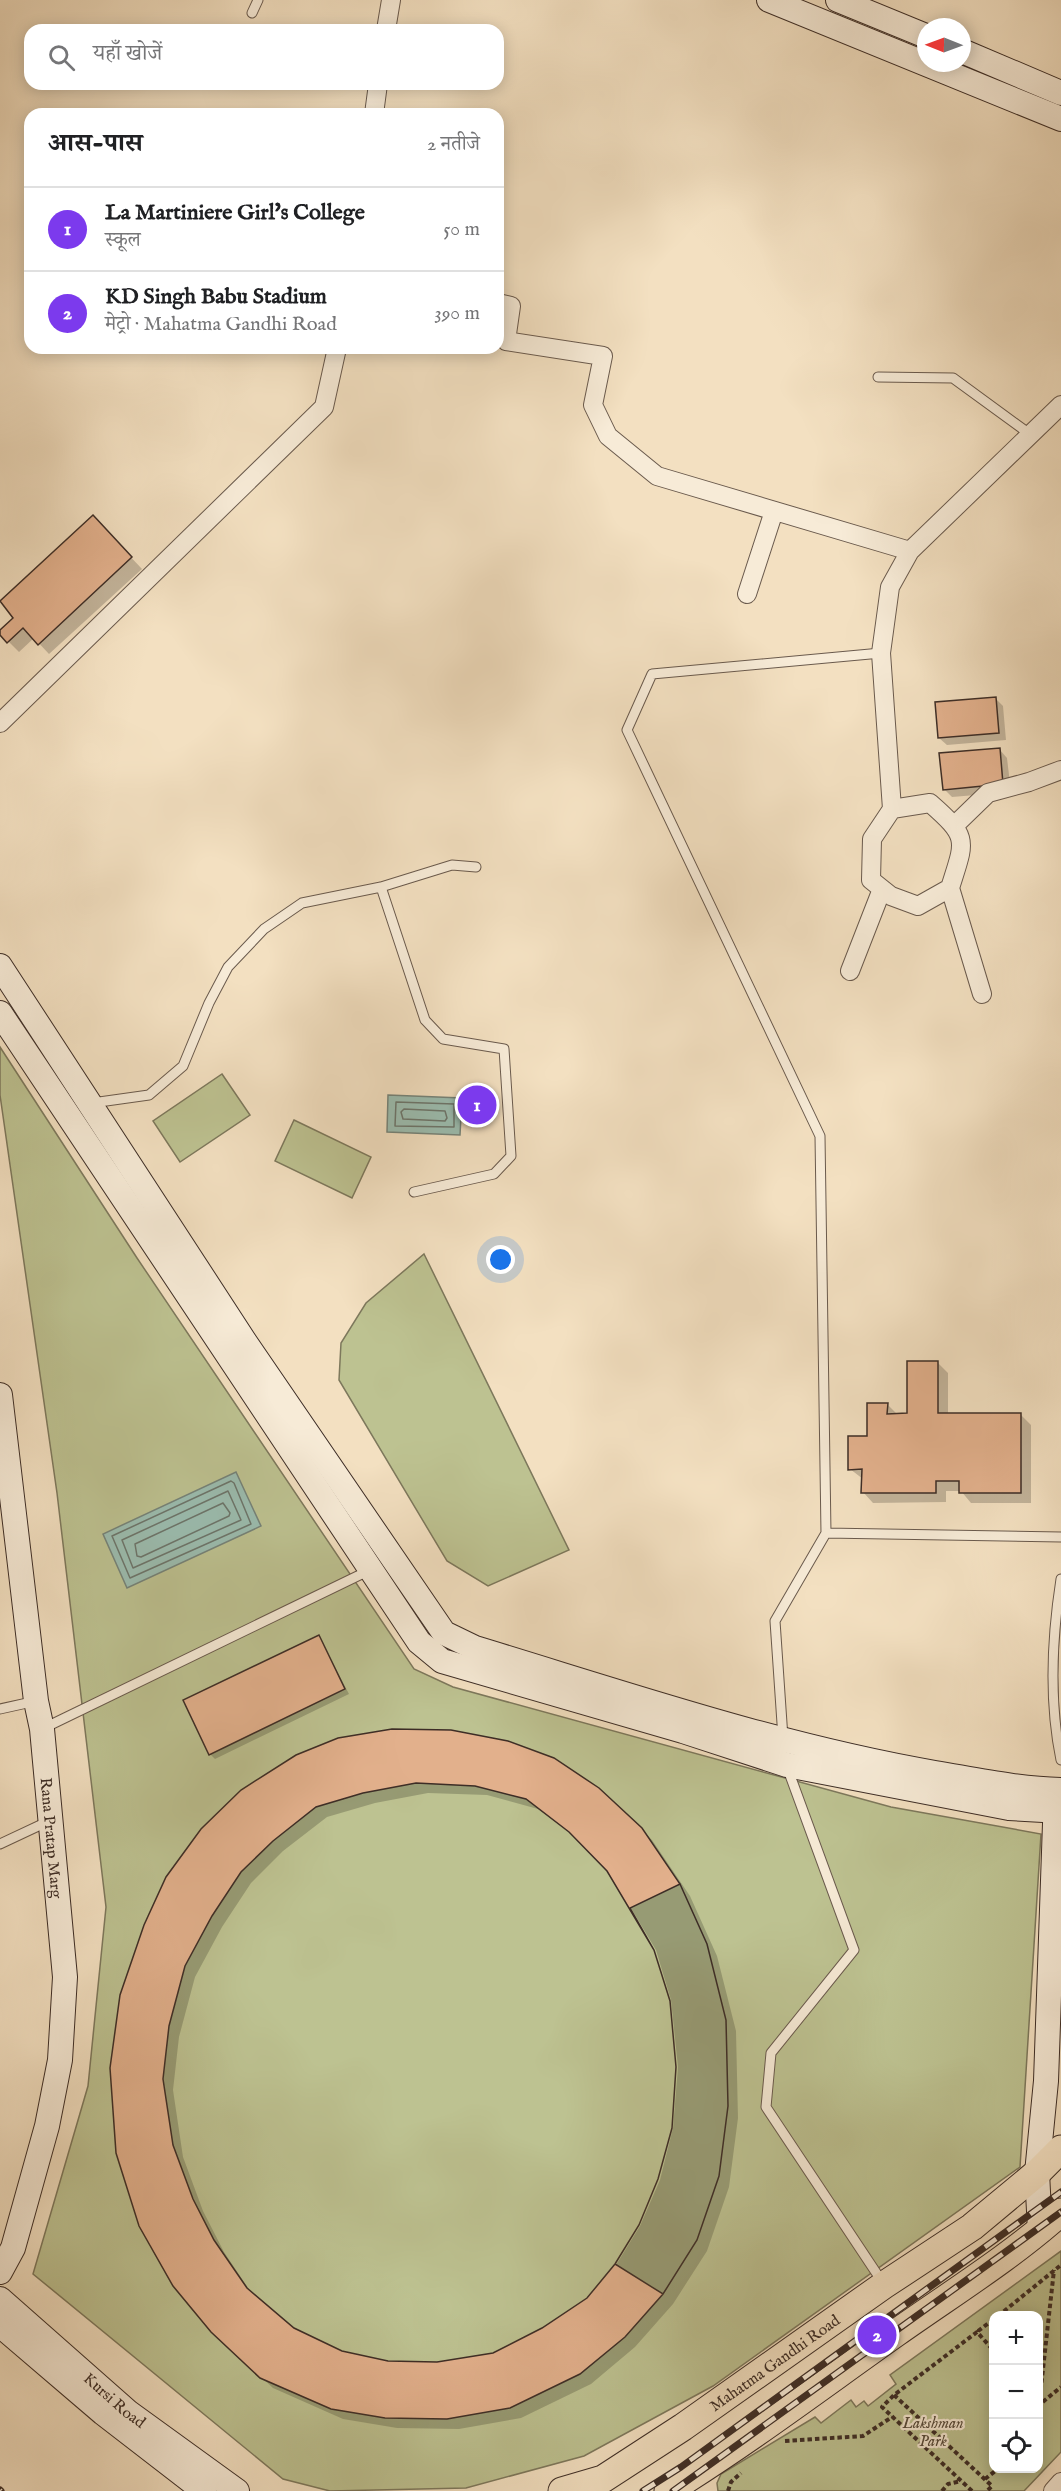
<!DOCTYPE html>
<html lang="hi">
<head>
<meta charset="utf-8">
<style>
  :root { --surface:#fff; --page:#f2f2f2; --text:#202124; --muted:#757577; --line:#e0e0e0; --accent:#7c3aed }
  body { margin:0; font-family:"IM FELL English","Noto Serif Devanagari",serif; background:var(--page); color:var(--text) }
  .controls { position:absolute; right:18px; bottom:18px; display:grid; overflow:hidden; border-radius:12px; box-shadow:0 3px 15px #0003 }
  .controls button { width:54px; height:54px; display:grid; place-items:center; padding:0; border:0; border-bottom:2px solid var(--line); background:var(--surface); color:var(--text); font:30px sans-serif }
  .compass { position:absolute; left:917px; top:18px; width:54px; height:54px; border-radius:50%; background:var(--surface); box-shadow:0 3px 15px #0003; rotate:271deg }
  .you { position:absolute; left:501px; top:1260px; width:21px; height:21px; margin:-15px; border:4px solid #fff; border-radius:50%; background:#1a73e8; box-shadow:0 0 0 9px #1a73e833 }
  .badge { display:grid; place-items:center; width:39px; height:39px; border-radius:50%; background:var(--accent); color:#fff; font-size:20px; font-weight:700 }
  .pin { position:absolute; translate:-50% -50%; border:3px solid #fff; box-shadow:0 2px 6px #0006 }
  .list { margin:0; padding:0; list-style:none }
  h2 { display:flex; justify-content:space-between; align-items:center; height:78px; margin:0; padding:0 24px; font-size:26px }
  h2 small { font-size:20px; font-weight:400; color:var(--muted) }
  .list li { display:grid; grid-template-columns:39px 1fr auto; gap:18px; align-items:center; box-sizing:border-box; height:84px; padding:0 24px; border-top:2px solid var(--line) }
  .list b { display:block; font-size:22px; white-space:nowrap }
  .list p { margin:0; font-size:20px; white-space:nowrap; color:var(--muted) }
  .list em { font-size:20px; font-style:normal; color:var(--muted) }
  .icon { flex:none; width:33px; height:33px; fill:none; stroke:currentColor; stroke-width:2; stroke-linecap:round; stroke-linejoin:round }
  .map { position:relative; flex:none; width:1061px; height:2491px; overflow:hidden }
  .search { position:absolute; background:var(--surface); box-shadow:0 3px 15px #0003; left:24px; top:24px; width:480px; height:66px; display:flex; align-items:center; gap:15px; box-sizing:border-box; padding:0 21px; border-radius:18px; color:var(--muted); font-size:22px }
  .panel { position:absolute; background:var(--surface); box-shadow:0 3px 15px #0003; left:24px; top:108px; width:480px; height:246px; border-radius:18px }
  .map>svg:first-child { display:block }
  .green { fill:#bdc291; stroke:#7d785c; stroke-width:1.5; fill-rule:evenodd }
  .water { fill:#9bbdb0; stroke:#758379; stroke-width:1.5 }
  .shadow { fill:#0003; fill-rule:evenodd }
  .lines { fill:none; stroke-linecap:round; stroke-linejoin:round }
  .shore { stroke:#6c756b; stroke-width:1.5 }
  .building { fill:#e2b08c; stroke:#3d2d26; stroke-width:1.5; fill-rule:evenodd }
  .lane-casing { stroke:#6a5a4d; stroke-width:11 }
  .street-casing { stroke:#6a5a4d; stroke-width:20 }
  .secondary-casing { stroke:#3d2d26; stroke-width:26 }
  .primary-casing { stroke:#3d2d26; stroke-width:29 }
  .path { stroke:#3d2d26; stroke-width:4; stroke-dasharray:4.5 3; stroke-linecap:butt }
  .lane { stroke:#f7ebd7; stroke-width:9 }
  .street { stroke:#f7ebd7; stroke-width:18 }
  .secondary { stroke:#f7ebd7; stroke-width:24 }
  .primary { stroke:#f3e0c1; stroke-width:27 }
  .rail-casing { stroke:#3d2d26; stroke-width:7 }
  .rail { stroke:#f7ebd7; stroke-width:4.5; stroke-dasharray:14; stroke-linecap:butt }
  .labels { text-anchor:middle; stroke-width:4.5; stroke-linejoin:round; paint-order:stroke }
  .street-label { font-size:16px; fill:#3d2d26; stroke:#f7ebd7 }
  .park-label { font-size:16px; font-style:italic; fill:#574b3b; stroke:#f7ebd7 }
</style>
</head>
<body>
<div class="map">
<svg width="1061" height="2491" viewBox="0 0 1061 2491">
  <rect width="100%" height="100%" fill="#f3e0c1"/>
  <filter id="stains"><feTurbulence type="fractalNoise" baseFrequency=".00333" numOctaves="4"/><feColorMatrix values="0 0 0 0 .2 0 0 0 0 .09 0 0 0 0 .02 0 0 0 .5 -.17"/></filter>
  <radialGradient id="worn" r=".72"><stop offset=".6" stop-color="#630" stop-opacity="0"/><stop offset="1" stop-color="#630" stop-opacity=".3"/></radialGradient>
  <path class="green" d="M0,1047L137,1258L414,1669L453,1687L891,1807L1041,1834L1020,2167L713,2386L584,2456L466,2488L330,2491L283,2479L33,2274L88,2086L106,1907L57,1493L0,1095Z
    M222,1074L250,1115L180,1162L153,1121Z
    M294,1120L371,1157L352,1198L275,1161Z
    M424,1254L569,1550L488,1586L447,1561L339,1380L341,1343L366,1303Z
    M1061,2251V2452L1024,2491H718L717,2483L721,2474L815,2417L821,2423L851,2400L856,2407L864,2401L868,2406L896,2384L890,2375ZM994,2316H1038V2468H994Z"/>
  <path class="water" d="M388,1095L462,1098L460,1135L387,1132Z
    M236,1472L261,1526L127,1588L103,1534Z"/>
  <path class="shadow" d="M93,517L142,569L49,654L34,638L19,652L0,633L15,618L1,603Z
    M995,698L1003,706L1006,740L947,745L939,738Z
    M1000,750L1007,758L1011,792L952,797L944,789Z
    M937,1362L948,1373V1414H1020L1031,1425V1503H971L961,1491H946V1502L873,1503L863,1492V1479L850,1469L887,1404L898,1415H909Z
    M319,1637L349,1694L215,1759L210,1754Z
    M339,1739L641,1829L652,1840L690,1896L717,1956L736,2031L738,2118L729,2187L707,2251L673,2304L635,2347L591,2384L521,2418L459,2429L397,2428L343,2419L273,2388L224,2342L121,1995ZM428,1793L487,1795L538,1809L580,1840L608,1870L656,1950L671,2000L678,2067L673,2128L660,2180L640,2226L616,2265L588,2299L543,2329L493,2354L437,2363L388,2362L341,2353L293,2330L254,2297L224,2252L203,2211L183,2157L173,2090L179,2037L195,1977L222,1927L251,1883L283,1851L327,1817L375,1803Z"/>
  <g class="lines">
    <path class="shore" d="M396,1102L454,1104V1127L395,1126Z
      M404,1109L445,1111L447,1118L445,1121L403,1119L401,1112Z
      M231,1481L234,1483L251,1524L130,1578L112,1536Z
      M228,1491L241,1520L133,1568L122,1540Z
      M223,1503L230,1513L229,1516L141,1557L137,1556L135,1544Z"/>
  </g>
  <path class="building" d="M93,515L132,557L38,645L23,628L7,643L0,635V630L13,618L0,601Z
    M996,697L999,733L938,738L935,702Z
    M1000,748L1003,784L943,790L939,753Z
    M907,1361H938V1413H1021V1493H959V1481H936V1493H861L862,1469L848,1470V1436H867V1403H888L887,1414L907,1413Z
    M319,1635L345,1689L209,1755L183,1700Z
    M392,1729L451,1730L508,1741L554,1758L599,1788L642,1828L680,1884L707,1944L726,2020L728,2106L719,2176L697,2240L663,2294L625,2337L580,2374L510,2408L447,2419L385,2418L331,2409L260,2378L211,2332L173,2286L139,2226L116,2153L110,2068L120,1995L144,1925L166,1877L201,1829L241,1790L296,1755L338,1738ZM416,1783L475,1786L526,1799L569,1832L607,1871L654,1950L670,2001L676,2067L672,2128L658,2179L639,2225L615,2264L587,2298L542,2328L493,2353L437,2362L388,2361L342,2351L294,2328L247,2288L214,2240L193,2199L173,2145L163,2079L169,2026L185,1966L212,1916L241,1872L273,1841L316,1807L363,1793Z
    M680,1884L707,1944L726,2020L728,2106L719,2176L697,2240L663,2294L615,2264L639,2225L658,2179L672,2128L676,2067L670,2001L654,1950L630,1908Z"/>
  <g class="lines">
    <defs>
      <path id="lane" d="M252,13L258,0
        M878,377L953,378L1031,435
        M381,887L425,1020L443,1039L504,1049L511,1156L494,1174L414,1192
        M92,1103L149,1095L183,1066L209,1003L228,967L264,929L302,903L381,887L452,865L476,867
        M826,1533L1061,1537
        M1061,1579C1052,1637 1049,1702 1061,1760
        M0,1709L36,1701
        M42,1729L370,1570
        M783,1738L775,1621L826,1533L820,1136L627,730L652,674L881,653
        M787,1767L854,1950L771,2053L766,2107L883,2283
        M0,1844L49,1821"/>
      <path id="street" d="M386,30L391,0
        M374,114L378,84
        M498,303L511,306L506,341L603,356L593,405L608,436L657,476L910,551
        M747,594L774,511
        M0,723L324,407L337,348
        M892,809L930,803C970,838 965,840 950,888L918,906L891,896L871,880L872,839L892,809L881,653L890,587L910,551L1061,405
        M955,825L988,793L1029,782L1061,770
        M950,888L982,994
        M850,971L882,889
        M1053,2491L1061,2482"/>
      <g id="secondary">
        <path d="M769,0L1061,119"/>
        <path d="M838,0L926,36"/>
        <path d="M962,51L1061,93"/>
        <path d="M0,966L245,1342L444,1633L475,1648C627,1694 779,1746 935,1773C977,1780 1019,1789 1061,1790"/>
        <path d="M0,1013L419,1642L442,1661L683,1731L787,1765L1009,1808L1061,1811"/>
        <path id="s1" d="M0,1395L36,1701L42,1729L65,1977L60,2060L47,2126L13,2248L0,2272"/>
        <path d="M1040,2230L1037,2173L1046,2081L1056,1795"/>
        <path id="s2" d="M0,2299L128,2412L237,2491"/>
        <path d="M0,2325L103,2413L204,2491"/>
      </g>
      <g id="primary">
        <path id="s3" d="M562,2491L603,2479L683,2427L884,2285L972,2227L1037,2173L1061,2149"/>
        <path d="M668,2491C747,2442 821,2386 896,2333C951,2294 1011,2257 1061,2212"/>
      </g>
    </defs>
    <use href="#lane" class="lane-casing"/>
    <use href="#street" class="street-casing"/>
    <use href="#secondary" class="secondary-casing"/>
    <use href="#primary" class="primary-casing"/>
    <path class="path" d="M998,2316L1061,2265
      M978,2331L994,2319
      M894,2395L992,2486L987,2491
      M1039,2405L1054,2270
      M1038,2415L1039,2405L1061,2387
      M785,2441L863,2436L892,2417
      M985,2479L999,2468
      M728,2491L731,2482L741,2473
      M942,2491L948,2484L961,2481
      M972,2491L882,2407L894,2395L977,2332L994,2351"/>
    <use href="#lane" class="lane"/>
    <use href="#street" class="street"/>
    <use href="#secondary" class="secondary"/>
    <use href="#primary" class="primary"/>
    <defs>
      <path id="rail" d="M0,2490L1,2491
        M643,2491L681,2467L1061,2192
        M673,2491L1061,2212"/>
    </defs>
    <use href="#rail" class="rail-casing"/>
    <use href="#rail" class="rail"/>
  </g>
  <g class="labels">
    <g class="street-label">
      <text dy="6" stroke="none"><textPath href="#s1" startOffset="446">Rana Pratap Marg</textPath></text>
      <text dy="6" stroke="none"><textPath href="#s3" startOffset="250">Mahatma Gandhi Road</textPath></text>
      <text dy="6" stroke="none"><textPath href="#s2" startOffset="153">Kursi Road</textPath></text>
    </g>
    <g class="park-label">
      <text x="933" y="2428">Lakshman<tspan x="933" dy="18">Park</tspan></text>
    </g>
  </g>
  <rect width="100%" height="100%" filter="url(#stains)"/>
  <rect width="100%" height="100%" fill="url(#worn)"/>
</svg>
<div class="controls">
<button>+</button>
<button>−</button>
<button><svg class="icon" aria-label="locate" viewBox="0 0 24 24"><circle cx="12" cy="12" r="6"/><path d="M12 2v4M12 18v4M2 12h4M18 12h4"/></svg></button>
</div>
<svg class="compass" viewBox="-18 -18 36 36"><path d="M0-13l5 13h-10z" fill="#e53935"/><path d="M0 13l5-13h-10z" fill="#757577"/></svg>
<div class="you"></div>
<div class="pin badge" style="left:477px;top:1105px">1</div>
<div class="pin badge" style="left:877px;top:2335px">2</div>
<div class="search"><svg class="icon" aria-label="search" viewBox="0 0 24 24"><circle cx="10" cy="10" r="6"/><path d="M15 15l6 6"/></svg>यहाँ खोजें</div>
<section class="panel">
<h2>आस-पास<small>2 नतीजे</small></h2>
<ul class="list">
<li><span class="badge">1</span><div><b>La Martiniere Girl's College</b><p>स्कूल</p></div><em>50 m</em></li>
<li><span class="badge">2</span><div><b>KD Singh Babu Stadium</b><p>मेट्रो · Mahatma Gandhi Road</p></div><em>390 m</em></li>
</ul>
</section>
</div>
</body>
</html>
